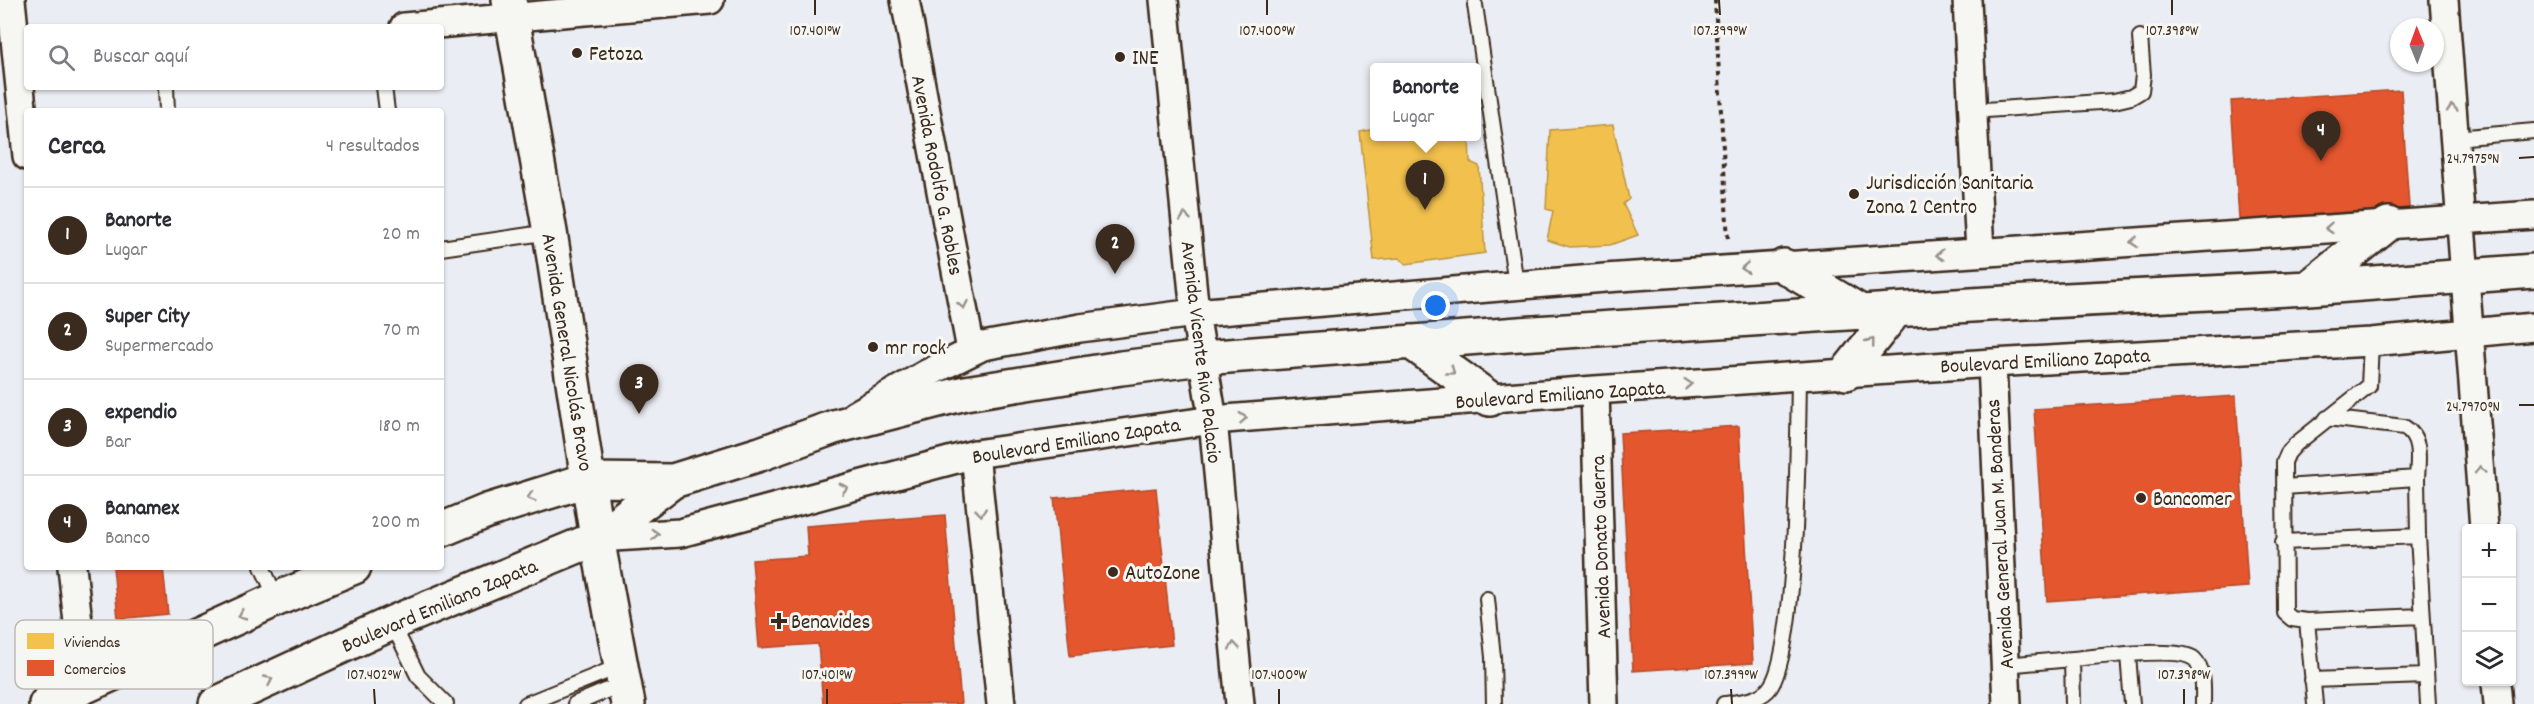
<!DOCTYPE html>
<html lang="es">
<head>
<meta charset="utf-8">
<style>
  :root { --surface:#fff; --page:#f2f2f3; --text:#2b2b33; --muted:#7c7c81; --line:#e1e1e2; --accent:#3b2a1e }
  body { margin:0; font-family:Dekko,sans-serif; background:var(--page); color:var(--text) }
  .controls { position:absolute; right:18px; bottom:18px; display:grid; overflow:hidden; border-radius:6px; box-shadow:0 2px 4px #0004 }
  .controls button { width:54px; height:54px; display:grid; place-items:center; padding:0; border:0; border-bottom:2px solid var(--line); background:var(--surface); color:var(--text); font:30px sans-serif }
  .compass { position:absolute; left:2390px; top:18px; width:54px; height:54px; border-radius:50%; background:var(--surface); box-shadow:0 2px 4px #0004; rotate:359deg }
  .you { position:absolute; left:1436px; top:306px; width:21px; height:21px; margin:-15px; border:4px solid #fff; border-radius:50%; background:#1a73e8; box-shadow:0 0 0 9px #1a73e833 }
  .badge { display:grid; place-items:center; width:39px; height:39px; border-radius:50%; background:var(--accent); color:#fff; font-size:20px; font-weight:700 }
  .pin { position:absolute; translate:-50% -50px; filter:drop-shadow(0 2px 3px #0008) }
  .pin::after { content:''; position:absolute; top:32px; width:21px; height:18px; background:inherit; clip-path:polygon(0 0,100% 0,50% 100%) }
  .popup { position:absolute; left:1370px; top:63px; width:111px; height:78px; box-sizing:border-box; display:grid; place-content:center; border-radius:6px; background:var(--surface); filter:drop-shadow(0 2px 4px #0005); font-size:20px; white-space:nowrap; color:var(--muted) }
  .popup b { font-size:22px; color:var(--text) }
  .popup::after { content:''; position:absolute; left:50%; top:100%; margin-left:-12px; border:12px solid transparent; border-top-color:var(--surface) }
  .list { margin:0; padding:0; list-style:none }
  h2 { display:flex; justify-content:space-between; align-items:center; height:78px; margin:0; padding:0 24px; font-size:26px }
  h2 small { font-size:20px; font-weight:400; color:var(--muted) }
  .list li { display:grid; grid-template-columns:39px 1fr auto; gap:18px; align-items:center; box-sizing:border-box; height:96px; padding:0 24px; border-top:2px solid var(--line) }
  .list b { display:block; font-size:22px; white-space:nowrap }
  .list p { margin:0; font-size:20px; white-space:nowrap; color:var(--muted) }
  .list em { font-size:20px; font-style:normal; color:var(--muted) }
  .icon { flex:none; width:33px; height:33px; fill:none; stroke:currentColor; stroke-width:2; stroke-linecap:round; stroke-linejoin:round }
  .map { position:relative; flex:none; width:2534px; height:704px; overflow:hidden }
  .search { position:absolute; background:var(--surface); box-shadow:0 2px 4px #0004; left:24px; top:24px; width:420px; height:66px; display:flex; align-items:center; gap:15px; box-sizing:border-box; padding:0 21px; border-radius:6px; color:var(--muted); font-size:22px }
  .panel { position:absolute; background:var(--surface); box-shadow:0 2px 4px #0004; left:24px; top:108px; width:420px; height:462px; border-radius:6px }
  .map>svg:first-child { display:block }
  .homes { fill:#f2c14e; stroke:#bb9440; stroke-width:1.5 }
  .shops { fill:#e4572e; stroke:#b14a29; stroke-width:1.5 }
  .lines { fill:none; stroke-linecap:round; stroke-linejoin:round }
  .lane-casing { stroke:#3b2a1e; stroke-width:18 }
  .street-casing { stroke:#3b2a1e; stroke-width:32 }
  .secondary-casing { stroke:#3b2a1e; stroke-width:38 }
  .path { stroke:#3b2a1e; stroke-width:4; stroke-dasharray:4.5 4.5; stroke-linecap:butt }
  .lane { stroke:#f6f6f2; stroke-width:14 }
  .street { stroke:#f6f6f2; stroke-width:27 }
  .secondary { stroke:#f6f6f2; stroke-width:33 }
  .oneway { stroke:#989088 }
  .ticks { fill:none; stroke:#3b2a1e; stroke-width:2 }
  .poi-dot { fill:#3b2a1e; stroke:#f6f6f2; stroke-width:2 }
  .labels { text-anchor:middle; stroke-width:6; stroke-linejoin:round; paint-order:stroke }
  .poi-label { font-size:21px; fill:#3b2a1e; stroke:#f6f6f2; text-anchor:start }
  .street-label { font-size:21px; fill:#3b2a1e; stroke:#f6f6f2 }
  .key { fill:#f6f6f2; stroke:#beb9b2; stroke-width:1.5 }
  .key-label { font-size:16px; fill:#3b2a1e }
  .ticks-label { font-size:15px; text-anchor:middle; fill:#3b2a1e; stroke:#f6f6f2; stroke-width:6; stroke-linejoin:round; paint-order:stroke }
</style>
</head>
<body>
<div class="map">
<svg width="2534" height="704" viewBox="0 0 2534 704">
  <rect width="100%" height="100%" fill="#ebedf4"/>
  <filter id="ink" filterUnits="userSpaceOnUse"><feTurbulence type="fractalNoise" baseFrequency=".0167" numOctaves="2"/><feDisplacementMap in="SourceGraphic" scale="12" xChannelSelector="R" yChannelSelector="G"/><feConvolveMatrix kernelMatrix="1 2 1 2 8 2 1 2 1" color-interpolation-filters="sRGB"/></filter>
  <g filter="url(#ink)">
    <path class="homes" d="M1613,125L1629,199L1623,204L1638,235L1610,245L1570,247L1547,240L1553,211L1546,209L1550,130Z
      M1374,129V136H1469L1470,162L1479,166L1485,253L1406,264L1399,258L1374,260L1360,132Z"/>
    <path class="shops" d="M2401,90L2410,221L2240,233L2231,101Z
      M2236,396L2248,587L2047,601L2034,409Z
      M1739,426L1753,663L1633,671L1620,433Z
      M1156,488L1172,645L1070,656L1054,498Z
      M945,515L961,704H823L818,644L759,648L752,560L808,556L806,526Z
      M113,567H163L168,614L118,619Z"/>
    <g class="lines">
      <defs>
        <path id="lane" d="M1475,5L1516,284
          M166,87L167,111
          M384,87L387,111
          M1972,111L2114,101L2131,97L2141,91L2143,75L2140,37
          M2455,138L2534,131
          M441,248L550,232
          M2371,342L2369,386L2296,444L2288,453L2284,462L2285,613L2292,619L2307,621L2422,616
          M2327,418L2404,427C2422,437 2418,460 2417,478
          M2284,487L2417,478L2418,536L2428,704
          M2283,542L2418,536
          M262,567L277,599
          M1487,599L1493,657L1494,704
          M2307,621L2315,704
          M392,623L418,676L446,704
          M2128,655L2132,704
          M2072,659C2094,657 2181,646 2194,659C2205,670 2203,689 2203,704
          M2005,665L2072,659L2073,704
          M2312,680L2426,676
          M526,704L620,666
          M575,704L622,684
          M1724,704C1739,702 1757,701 1768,690C1798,659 1798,429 1799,376"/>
        <path id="street" d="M11,0L27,156
          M905,0L971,350
          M1164,0L1195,313L1213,420L1240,704
          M1967,0L1980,252
          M2444,0L2484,528
          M404,27L710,0
          M1992,363L2007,704
          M1595,390L1604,704
          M855,415L928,373L983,346L1080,328L1195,313L1605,278L2534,215
          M975,454L1001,704
          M597,538L680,533L975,454L1213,420L1595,390L1992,363L2371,342L2534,327
          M72,567L85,687
          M2496,682L2498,704"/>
        <path id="secondary" d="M509,0L550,232L597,538L628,704
          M1784,266L1861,312
          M2308,288L2388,224
          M1411,342L1490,399
          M1846,373L1896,310
          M441,530L487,511L587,480L673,481L760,454L834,427L965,393L1121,368L1202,358L1519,334L1987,304L2308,288L2534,271
          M46,704L277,599L354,567
          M216,704L392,623L597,538L673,481"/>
      </defs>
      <use href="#lane" class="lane-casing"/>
      <use href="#street" class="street-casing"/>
      <use href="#secondary" class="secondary-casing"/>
      <path class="path" d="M1715,0L1728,242"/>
      <use href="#lane" class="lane"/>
      <use href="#street" class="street"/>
      <use href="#secondary" class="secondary"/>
    </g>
    <defs><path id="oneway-chevron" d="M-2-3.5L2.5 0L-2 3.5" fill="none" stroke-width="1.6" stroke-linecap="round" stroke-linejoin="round" transform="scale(1.5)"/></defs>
    <g class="oneway">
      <use href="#oneway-chevron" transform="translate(2452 108) rotate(-94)"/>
      <use href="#oneway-chevron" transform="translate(1185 217) rotate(-96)"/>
      <use href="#oneway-chevron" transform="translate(2329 228) rotate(176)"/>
      <use href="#oneway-chevron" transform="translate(2134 242) rotate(176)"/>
      <use href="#oneway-chevron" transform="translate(1940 255) rotate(176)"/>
      <use href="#oneway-chevron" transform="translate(1745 268) rotate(176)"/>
      <use href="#oneway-chevron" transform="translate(963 305) rotate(79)"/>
      <use href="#oneway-chevron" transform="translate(1871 342) rotate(-51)"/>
      <use href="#oneway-chevron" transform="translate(1451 371) rotate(36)"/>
      <use href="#oneway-chevron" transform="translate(1688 384) rotate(-4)"/>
      <use href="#oneway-chevron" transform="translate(1243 418) rotate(-4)"/>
      <use href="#oneway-chevron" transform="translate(2480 470) rotate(-94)"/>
      <use href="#oneway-chevron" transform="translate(844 488) rotate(-15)"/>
      <use href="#oneway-chevron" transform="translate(531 497) rotate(163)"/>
      <use href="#oneway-chevron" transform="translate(981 512) rotate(84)"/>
      <use href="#oneway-chevron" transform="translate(655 534) rotate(-3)"/>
      <use href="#oneway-chevron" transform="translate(242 615) rotate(155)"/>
      <use href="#oneway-chevron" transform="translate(1234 646) rotate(-95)"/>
      <use href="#oneway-chevron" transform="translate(269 680) rotate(-25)"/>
    </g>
  </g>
  <path class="ticks" d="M815,0V15M1267,0V15M1719,0L1720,15M2172,0V15M2519,158L2534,157M2519,405H2534M374,689L375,704M827,689V704M1279,689V704M1731,689L1732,704M2184,689V704"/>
  <g class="poi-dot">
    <circle cx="577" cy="53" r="6"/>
    <circle cx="1120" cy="57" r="6"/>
    <circle cx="1854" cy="194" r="6"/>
    <circle cx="873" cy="347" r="6"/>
    <circle cx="2141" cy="498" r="6"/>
    <circle cx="1113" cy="572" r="6"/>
    <path d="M776 612h6v6h6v6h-6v6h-6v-6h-6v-6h6z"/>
  </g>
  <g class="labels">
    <g class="poi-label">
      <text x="589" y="60">Fetoza</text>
      <text x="1132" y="64">INE</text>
      <text x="1866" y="189">Jurisdicción Sanitaria<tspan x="1866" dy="24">Zona 2 Centro</tspan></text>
      <text x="885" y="354">mr rock</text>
      <text x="2153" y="505">Bancomer</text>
      <text x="1125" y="579">AutoZone</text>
      <text x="791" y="628">Benavides</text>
    </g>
    <g class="street-label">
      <text transform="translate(938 175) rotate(79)" y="7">Avenida Rodolfo G. Robles</text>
      <text transform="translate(568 352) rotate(81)" y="7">Avenida General Nicolás Bravo</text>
      <text transform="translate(1202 352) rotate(83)" y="7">Avenida Vicente Riva Palacio</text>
      <text transform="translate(2045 360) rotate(-3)" y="7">Boulevard Emiliano Zapata</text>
      <text transform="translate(1560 394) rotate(-4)" y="7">Boulevard Emiliano Zapata</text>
      <text transform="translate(1076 440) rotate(-9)" y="7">Boulevard Emiliano Zapata</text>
      <text transform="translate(1999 534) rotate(-93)" y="7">Avenida General Juan M. Banderas</text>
      <text transform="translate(1600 547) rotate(-92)" y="7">Avenida Donato Guerra</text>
      <text transform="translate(439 605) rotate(-23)" y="7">Boulevard Emiliano Zapata</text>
    </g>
  </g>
  <rect x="15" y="620" width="198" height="69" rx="9" class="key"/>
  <rect x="27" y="633" width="27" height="16" fill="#f2c14e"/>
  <rect x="27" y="660" width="27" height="16" fill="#e4572e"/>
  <g class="key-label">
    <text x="64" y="647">Viviendas</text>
    <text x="64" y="674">Comercios</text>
  </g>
  <g class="ticks-label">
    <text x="815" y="35">107.401°W</text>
    <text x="1267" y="35">107.400°W</text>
    <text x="1720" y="35">107.399°W</text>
    <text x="2172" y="35">107.398°W</text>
    <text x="2473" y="163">24.7975°N</text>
    <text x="2473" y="411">24.7970°N</text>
    <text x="374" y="679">107.402°W</text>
    <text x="827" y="679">107.401°W</text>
    <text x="1279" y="679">107.400°W</text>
    <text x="1731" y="679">107.399°W</text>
    <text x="2184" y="679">107.398°W</text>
  </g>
</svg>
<div class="controls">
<button>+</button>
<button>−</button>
<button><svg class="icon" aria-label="layers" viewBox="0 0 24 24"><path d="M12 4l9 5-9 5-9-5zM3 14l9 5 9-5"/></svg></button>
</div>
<svg class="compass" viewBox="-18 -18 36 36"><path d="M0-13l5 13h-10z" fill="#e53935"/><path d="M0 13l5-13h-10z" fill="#7c7c81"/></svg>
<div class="you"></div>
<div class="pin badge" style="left:1425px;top:210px">1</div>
<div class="popup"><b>Banorte</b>Lugar</div>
<div class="pin badge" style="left:1115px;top:274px">2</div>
<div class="pin badge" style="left:639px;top:414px">3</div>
<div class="pin badge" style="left:2321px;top:161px">4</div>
<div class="search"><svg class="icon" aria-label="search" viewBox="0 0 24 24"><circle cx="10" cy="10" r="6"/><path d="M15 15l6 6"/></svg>Buscar aquí</div>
<section class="panel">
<h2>Cerca<small>4 resultados</small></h2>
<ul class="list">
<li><span class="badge">1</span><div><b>Banorte</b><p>Lugar</p></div><em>20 m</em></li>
<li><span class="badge">2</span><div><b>Super City</b><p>Supermercado</p></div><em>70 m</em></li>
<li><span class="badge">3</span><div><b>expendio</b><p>Bar</p></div><em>180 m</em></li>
<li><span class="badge">4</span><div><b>Banamex</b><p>Banco</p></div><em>200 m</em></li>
</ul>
</section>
</div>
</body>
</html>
